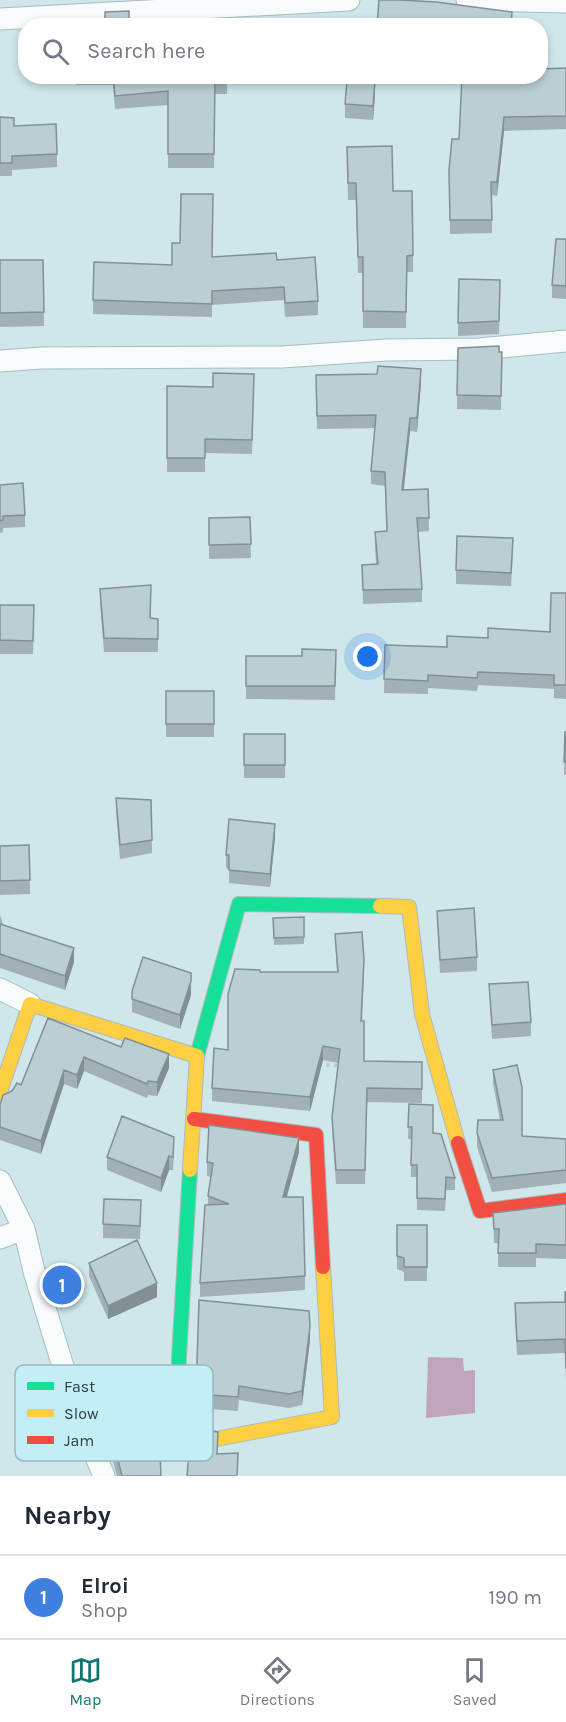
<!DOCTYPE html>
<html lang="en">
<head>
<meta charset="utf-8">
<style>
  :root { --surface:#fff; --page:#f2f2f3; --text:#1f2937; --muted:#747a83; --line:#e0e1e3; --accent:#0f766e }
  body { margin:0; font-family:Karla,sans-serif; background:var(--page); color:var(--text) }
  .you { position:absolute; left:368px; top:657px; width:21px; height:21px; margin:-15px; border:4px solid #fff; border-radius:50%; background:#1a73e8; box-shadow:0 0 0 9px #1a73e833 }
  .badge { display:grid; place-items:center; width:39px; height:39px; border-radius:50%; background:var(--accent); color:#fff; font-size:20px; font-weight:700 }
  .pin { position:absolute; translate:-50% -50%; border:3px solid #fff; box-shadow:0 2px 6px #0006 }
  .list { margin:0; padding:0; list-style:none }
  h2 { display:flex; justify-content:space-between; align-items:center; height:78px; margin:0; padding:0 24px; font-size:26px }
  h2 small { font-size:20px; font-weight:400; color:var(--muted) }
  .list li { display:grid; grid-template-columns:39px 1fr auto; gap:18px; align-items:center; box-sizing:border-box; height:84px; padding:0 24px; border-top:2px solid var(--line) }
  .list b { display:block; font-size:22px; white-space:nowrap }
  .list p { margin:0; font-size:20px; white-space:nowrap; color:var(--muted) }
  .list em { font-size:20px; font-style:normal; color:var(--muted) }
  .icon { flex:none; width:33px; height:33px; fill:none; stroke:currentColor; stroke-width:2; stroke-linecap:round; stroke-linejoin:round }
  .map { position:relative; flex:none; width:566px; height:1476px; overflow:hidden }
  .search { position:absolute; background:var(--surface); box-shadow:0 3px 9px #0003; left:18px; right:18px; top:18px; height:66px; display:flex; align-items:center; gap:15px; box-sizing:border-box; padding:0 21px; border-radius:24px; color:var(--muted); font-size:22px }
  .sheet { height:162px; background:var(--surface) }
  nav { display:flex; justify-content:space-around; align-items:center; box-sizing:border-box; height:84px; border-top:2px solid var(--line); background:var(--surface); font-size:16px; color:var(--muted) }
  nav a { display:grid; justify-items:center; gap:3px }
  nav .on { color:var(--accent) }
  .map>svg:first-child { display:block }
  .water { fill:#bfa4bc }
  .lines { fill:none; stroke-linecap:round; stroke-linejoin:round }
  .street-casing { stroke:#aabcbf; stroke-width:23 }
  .fast-casing { stroke:#aabcbf; stroke-width:16 }
  .slow-casing { stroke:#aabcbf; stroke-width:16 }
  .jam-casing { stroke:#aabcbf; stroke-width:16 }
  .path { stroke:#bdc5c7; stroke-width:4; stroke-dasharray:3 4.5; stroke-linecap:butt }
  .street { stroke:#f8fbfc; stroke-width:21 }
  .fast { stroke:#16e098; stroke-width:14 }
  .slow { stroke:#ffcf43; stroke-width:14 }
  .jam { stroke:#f24e42; stroke-width:14 }
  .wall { fill:#a1b1b5 }
  .shaded-wall { fill:#839093 }
  .building { fill:#bbced2; stroke:#839093; stroke-width:1.5 }
  .key { fill:#c3eef6; stroke:#96b9c0; stroke-width:1.5 }
  .key-label { font-size:16px; fill:#2d3e41 }
</style>
</head>
<body>
<div class="map">
<svg width="566" height="1476" viewBox="0 0 566 1476">
  <rect width="100%" height="100%" fill="#cfe6ea"/>
  <path class="water" d="M428,1357L463,1358L464,1371L475,1370V1413L426,1418Z"/>
  <g class="lines">
    <defs>
      <path id="street" d="M467,0L566,2
        M0,19L349,0
        M0,361L42,358L282,357L386,350L479,349L566,341
        M0,989L30,1004
        M0,1181L24,1229L35,1275L77,1412L104,1476
        M0,1238L24,1229"/>
      <path id="fast" d="M197,1056L239,904L380,906
        M190,1170L179,1357L178,1427L209,1437"/>
      <path id="slow" d="M380,906L409,907L422,1014L458,1143
        M0,1092L30,1004L197,1056L190,1170
        M209,1437L216,1439L332,1417L323,1267"/>
      <path id="jam" d="M194,1119L316,1135L323,1267
        M458,1143L480,1211L566,1200"/>
    </defs>
    <use href="#street" class="street-casing"/>
    <use href="#fast" class="fast-casing"/>
    <use href="#slow" class="slow-casing"/>
    <use href="#jam" class="jam-casing"/>
    <path class="path" d="M319,1064L341,1066"/>
    <use href="#street" class="street"/>
    <use href="#fast" class="fast"/>
    <use href="#slow" class="slow"/>
    <use href="#jam" class="jam"/>
  </g>
  <path class="wall" d="M566,68V129L504,131L497,196L492,195V233L450,234L449,170L459,139Z
    M75,76H227V94H215L214,168H168V105L115,109L113,85H76Z
    M375,95L373,120L345,118V104Z
    M0,117L57,154V167L12,170V176H0Z
    M347,147L393,191L413,255V272H407L406,328H363V273H358L356,200H348Z
    M566,239V299L552,298V285Z
    M212,257L277,260L318,301V315L285,317L284,300L212,305V317L93,314V300L172,265Z
    M0,260H43L44,326L0,327Z
    M459,279L500,280L499,334L458,336Z
    M458,348L502,352L501,410L457,409Z
    M254,374L252,454L205,453V472H167V386L213,387Z
    M316,375L421,383L417,432L410,431L404,489H428L429,531L418,532L422,589V602L363,604L362,565L376,564L375,546V532L387,531L385,486L371,484V471L375,428L317,429Z
    M0,485L25,515V527L3,528V532L0,533Z
    M250,517L251,558L209,559V518Z
    M513,552L511,586L456,584V570Z
    M100,589L151,599V618L158,619V652H104L100,603Z
    M566,593V699L554,698V689L478,685L477,691L428,688V694L384,693L385,645L447,647L488,638L550,632Z
    M0,605H34L33,654H0Z
    M336,650L335,700L246,699V656H302Z
    M166,691H214V737H166Z
    M565,732H566V775H564Z
    M244,734H285V778H244Z
    M116,798L151,800L152,853L120,859L116,812Z
    M275,838L270,887L229,883V869L226,868V855Z
    M29,845L30,894L0,895V846Z
    M437,911L477,957V971L440,973Z
    M0,915L3,924L74,962L65,990L0,968Z
    M304,917V944L274,945L273,918Z
    M335,934L364,974L362,1021L364,1061L422,1089V1103L367,1102L365,1184H336L332,1131V1117L338,1063L323,1060L310,1111L212,1101V1088L260,972H337Z
    M489,984L531,1022V1036L492,1039Z
    M132,991L191,995L180,1029L132,1012Z
    M48,1018L169,1068L157,1096L148,1095L147,1098L84,1071L77,1089L64,1084L41,1154L0,1140V1105L12,1091L21,1085Z
    M493,1070L522,1136L566,1139V1183L492,1192L477,1147V1133L500,1120L493,1083Z
    M409,1104L433,1133L455,1178V1190H446L445,1211L417,1210V1177H411V1139H408Z
    M174,1151L173,1170H169L161,1192L107,1170V1157Z
    M299,1152L286,1197L305,1276V1290L200,1297V1283L208,1205V1196L211,1177L207,1176V1162Z
    M566,1204V1259L536,1258V1267H498V1243H494L493,1213Z
    M141,1214L140,1239L103,1238V1224Z
    M397,1225H427V1281H404V1272L397,1269Z
    M89,1263L157,1297L108,1319L89,1276Z
    M566,1292V1382L565,1353L517,1355L515,1317V1303L565,1302Z
    M310,1340L302,1405L289,1408L239,1400L238,1411L196,1408V1394Z
    M116,1380L161,1476H117L110,1451V1428L117,1429Z"/>
  <path class="shaded-wall" d="M375,81V95L373,120V106Z
    M504,117V131L497,196V182Z
    M421,369V383L417,432V418Z
    M410,418V431L402,503V490Z
    M275,824V838L270,887V874Z
    M74,948V962L65,990V976Z
    M191,981V995L180,1029V1015Z
    M323,1046V1060L310,1111V1097Z
    M169,1054V1068L157,1096V1082Z
    M84,1057V1071L77,1089V1075Z
    M64,1070V1084L41,1154V1141Z
    M299,1138V1152L283,1211V1197Z
    M169,1156V1170L161,1192V1178Z
    M157,1283V1297L108,1319V1306Z
    M310,1326V1340L302,1405V1391Z"/>
  <path class="building" d="M379,0H400L436,2L512,12L511,26H377Z
    M129,11V26H105V12Z
    M566,68V116L504,117L497,182H491L492,220H450L449,170L452,139H459L462,76H540V69Z
    M113,76H227V80H215L214,154H168V91L115,96Z
    M347,80L375,81L373,106L345,104Z
    M0,117L14,118V126L56,124L57,154L12,156V163H0Z
    M392,146L393,191H412L413,255L407,256L406,312L363,311V257H358L356,183H348L347,147Z
    M181,194H213L212,257L276,253L277,260L315,257L318,301L285,303L284,287L212,291V304L93,300L94,262L172,265V243H180Z
    M556,239H566V286L552,285Z
    M0,260H43L44,312L0,313Z
    M459,279L500,280L499,321L458,323Z
    M499,346V352H502L501,396L457,395L458,348Z
    M378,366L421,369L417,418H410L402,490L428,489L429,518H417L422,589L363,590L362,565L378,564L375,532L387,531L385,472L371,471L376,415L317,416L316,375L377,374Z
    M213,373L254,374L252,440L205,439V458H167V386L213,387Z
    M23,483L25,515L3,516V520L0,521V485Z
    M250,517L251,544L209,545V518Z
    M457,536L513,538L511,573L456,570Z
    M151,585L150,618L158,619V639L104,638L100,589Z
    M551,593H566V685H554V675L478,672L477,678L428,675V681L384,679L385,645L447,647V636L488,638V628L550,632Z
    M0,605H34L33,641L0,640Z
    M302,649L336,650L335,686H246V656H302Z
    M166,691H214V724H166Z
    M565,732H566V762H564Z
    M244,734H285V765H244Z
    M116,798L151,800L152,840L120,845Z
    M229,819L275,824L270,874L229,870V855H226Z
    M29,845L30,880L0,881V846Z
    M474,908L477,957L440,960L437,911Z
    M304,917V937L274,938L273,918Z
    M0,924L74,948L65,976L0,954Z
    M362,932L364,960L361,1021H364V1061L422,1062V1089L367,1088L365,1170H336L332,1117L340,1049L323,1046L310,1097L212,1088L214,1048L228,1050V994L235,969L260,970V972H338L335,934Z
    M143,957L191,973V981L180,1015L132,999V991Z
    M528,982L531,1022L492,1025L489,984Z
    M48,1018L121,1047L125,1038L169,1054L157,1082L148,1081L147,1084L84,1057L77,1075L64,1070L41,1141L0,1127V1105L3,1095L12,1091L17,1083L21,1085Z
    M517,1065L522,1087V1136L566,1139V1170L492,1178L477,1133L478,1120H503L493,1070Z
    M409,1104L433,1105V1133L441,1134L455,1178L446,1177L445,1199L417,1198V1165H411L412,1127H408Z
    M122,1116L174,1137L173,1157L169,1156L161,1178L107,1157Z
    M209,1125L299,1138L283,1197H303L305,1276L200,1283L205,1205L229,1204L208,1196L213,1163L207,1162Z
    M104,1199L141,1200L140,1226L103,1224Z
    M566,1204V1245L536,1244V1253H498L499,1229H494L493,1213Z
    M397,1225H427V1267H404V1258L397,1256Z
    M137,1240L157,1283L108,1306L89,1263Z
    M565,1292H566V1369L565,1339L517,1341L515,1303L565,1302Z
    M199,1300L309,1311L310,1326L302,1391L289,1394L239,1386L238,1397L196,1394Z
    M157,1379L161,1476H122L110,1428L118,1429L116,1380Z
    M191,1429L218,1432L217,1454L238,1453L237,1476H187Z"/>
  <rect x="15" y="1365" width="198" height="96" rx="9" class="key"/>
  <rect x="27" y="1382" width="27" height="8" fill="#16e098"/>
  <rect x="27" y="1409" width="27" height="8" fill="#ffcf43"/>
  <rect x="27" y="1436" width="27" height="8" fill="#f24e42"/>
  <g class="key-label">
    <text x="64" y="1392">Fast</text>
    <text x="64" y="1419">Slow</text>
    <text x="64" y="1446">Jam</text>
  </g>
</svg>
<div class="you"></div>
<div class="pin badge" style="left:62px;top:1285px;background:#3f7fe0">1</div>
<div class="search"><svg class="icon" aria-label="search" viewBox="0 0 24 24"><circle cx="10" cy="10" r="6"/><path d="M15 15l6 6"/></svg>Search here</div>
</div>
<section class="sheet">
<h2>Nearby<small></small></h2>
<ul class="list">
<li><span class="badge" style="background:#3f7fe0">1</span><div><b>Elroi</b><p>Shop</p></div><em>190 m</em></li>
</ul>
</section>
<nav>
<a class="on"><svg class="icon" aria-label="map" viewBox="0 0 24 24"><path d="M3 6l6-2 6 2 6-2v14l-6 2-6-2-6 2zM9 4v14M15 6v14"/></svg>Map</a>
<a><svg class="icon" aria-label="directions" viewBox="0 0 24 24"><path d="M12 3l9 9-9 9-9-9zM9 14v-3h6M13 9l2 2-2 2"/></svg>Directions</a>
<a><svg class="icon" aria-label="saved" viewBox="0 0 24 24"><path d="M7 4h10v16l-5-4-5 4z"/></svg>Saved</a>
</nav>
</body>
</html>
